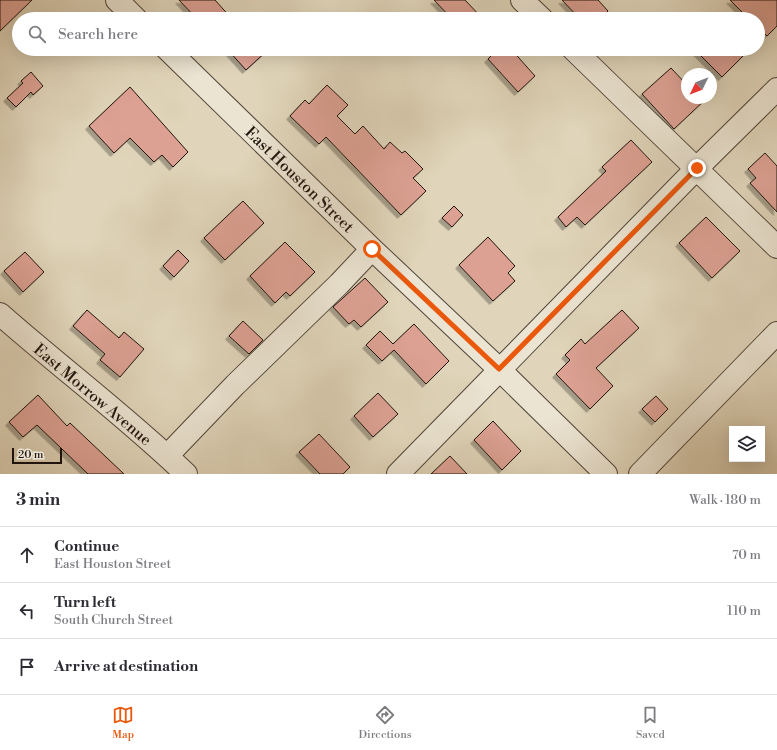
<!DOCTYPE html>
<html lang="en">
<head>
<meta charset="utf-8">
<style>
  :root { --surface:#fff; --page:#f2f2f3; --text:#2b2b33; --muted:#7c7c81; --line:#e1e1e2; --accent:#ea580c }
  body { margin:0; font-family:"Libre Bodoni",serif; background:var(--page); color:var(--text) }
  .controls { position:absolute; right:12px; bottom:12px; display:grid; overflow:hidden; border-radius:0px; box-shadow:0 4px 16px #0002 }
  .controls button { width:36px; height:36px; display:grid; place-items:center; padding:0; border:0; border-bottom:1px solid var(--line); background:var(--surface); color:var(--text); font:20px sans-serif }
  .compass { position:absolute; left:681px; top:68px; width:36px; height:36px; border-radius:50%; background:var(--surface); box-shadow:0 4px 16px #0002; rotate:227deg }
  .scale { position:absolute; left:12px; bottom:10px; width:50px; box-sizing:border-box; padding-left:4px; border:2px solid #21140e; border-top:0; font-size:11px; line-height:14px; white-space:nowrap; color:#21140e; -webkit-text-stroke:3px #ebe4d2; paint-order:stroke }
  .stop { position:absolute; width:12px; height:12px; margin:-9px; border:3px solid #ea580c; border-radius:50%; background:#fff }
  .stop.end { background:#ea580c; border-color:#fff; box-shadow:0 1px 4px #0008 }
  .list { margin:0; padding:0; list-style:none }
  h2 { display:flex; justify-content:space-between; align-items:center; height:52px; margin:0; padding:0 16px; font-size:17px }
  h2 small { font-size:13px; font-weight:400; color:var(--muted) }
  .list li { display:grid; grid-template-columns:26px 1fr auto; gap:12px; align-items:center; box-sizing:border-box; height:56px; padding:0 16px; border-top:1px solid var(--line) }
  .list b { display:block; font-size:15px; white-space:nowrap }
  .list p { margin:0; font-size:13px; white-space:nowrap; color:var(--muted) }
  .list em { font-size:13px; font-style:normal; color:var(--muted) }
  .icon { flex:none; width:22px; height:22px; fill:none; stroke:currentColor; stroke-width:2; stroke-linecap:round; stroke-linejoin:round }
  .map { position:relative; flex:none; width:777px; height:474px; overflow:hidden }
  .search { position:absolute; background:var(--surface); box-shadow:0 4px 16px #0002; left:12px; right:12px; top:12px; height:44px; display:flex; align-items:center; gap:10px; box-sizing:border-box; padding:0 14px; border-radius:22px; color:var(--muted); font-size:15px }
  .sheet { height:220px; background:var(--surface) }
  nav { display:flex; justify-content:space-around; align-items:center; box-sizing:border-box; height:56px; border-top:1px solid var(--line); background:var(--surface); font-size:11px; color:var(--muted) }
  nav a { display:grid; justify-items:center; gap:2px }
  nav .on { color:var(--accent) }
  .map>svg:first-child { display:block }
  .building { fill:#dca193; stroke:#21140e; filter:url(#shadow) }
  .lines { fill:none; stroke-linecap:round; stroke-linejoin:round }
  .minor-casing { stroke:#514439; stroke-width:24 }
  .minor { stroke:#ebe4d2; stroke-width:22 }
  .route { stroke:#ea580c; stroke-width:5 }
  .labels { text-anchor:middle; stroke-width:3.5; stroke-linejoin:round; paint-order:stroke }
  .street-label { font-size:16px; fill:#21140e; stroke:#ebe4d2 }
</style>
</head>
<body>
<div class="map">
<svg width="777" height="474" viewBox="0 0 777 474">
  <defs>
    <filter id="shadow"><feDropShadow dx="-3.5" dy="3.5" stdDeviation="0" flood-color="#0004"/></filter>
  </defs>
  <rect width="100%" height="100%" fill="#e0d5ba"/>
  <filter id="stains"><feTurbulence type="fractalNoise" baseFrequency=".005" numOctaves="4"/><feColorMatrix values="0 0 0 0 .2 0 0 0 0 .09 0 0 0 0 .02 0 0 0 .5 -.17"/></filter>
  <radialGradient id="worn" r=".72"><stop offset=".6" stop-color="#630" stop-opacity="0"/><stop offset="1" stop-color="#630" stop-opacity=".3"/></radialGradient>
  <path class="building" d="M0,0H32L0,31Z
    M179,0H215L232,19H197Z
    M434,0H465L483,19H452Z
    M562,0H598L608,11L600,19H580Z
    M730,0H777V26L767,36L758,27V19H749Z
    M227,49H269L246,70Z
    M498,49H511L535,76L518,92L488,59Z
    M694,49H750L722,77Z
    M671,68L687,85V98H707L674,129L642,94Z
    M31,72L43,86L33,95L31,92L16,107L7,98L23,83L21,81Z
    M327,85L348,105L337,116L355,134L363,126L384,149L390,142L402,153L405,151L423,169L413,178L426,191L401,215L326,137L319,144L290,116L305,100L309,104Z
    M130,87L188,152L173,167L162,155L154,162L130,138L114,153L89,126Z
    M631,140L652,162L585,225L577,217L566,227L558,217L606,171L602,167Z
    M765,153L777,166V212L750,183L756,178L748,169Z
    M243,201L264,223L225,260L204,238Z
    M454,206L463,215L452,227L442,218Z
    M706,217L740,251L712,278L679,243Z
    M488,237L515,266L508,273L515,281L493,301L459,265Z
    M285,242L315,272L290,296L286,292L275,303L250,276Z
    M178,250L189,261L174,277L163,266Z
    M25,252L44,272L23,292L4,271Z
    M365,278L388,302L361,327L354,320L349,324L333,307Z
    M87,310L119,338L124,332L144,349L120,377L100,360L105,354L73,326Z
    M622,310L639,328L596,368L613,386L590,409L556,374L570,360L565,355L581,339L585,344Z
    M243,321L263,340L249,354L229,336Z
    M414,324L449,361L426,384L394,350L382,361L366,345L380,331L393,344Z
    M378,393L398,414L373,437L354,416Z
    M38,395L67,426L70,423L124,474H88L37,425L23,437L9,422Z
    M656,396L668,409L655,422L642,409Z
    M493,421L521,451L502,470L474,440Z
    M319,434L350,467L343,474H320L299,452Z
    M450,456L467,474H431Z"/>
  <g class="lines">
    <defs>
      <path id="minor" d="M117,0L136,19
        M522,0L542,19
        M167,49L372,249L499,369L606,474
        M573,49L777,247
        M0,314C61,368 127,417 186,474
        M167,456L235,385L339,284L372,249
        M398,474L697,168L777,89
        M640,474L777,333"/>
    </defs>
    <use href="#minor" class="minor-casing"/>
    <use href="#minor" class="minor"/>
  </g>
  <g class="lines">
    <path class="route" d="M372,249L499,369L697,168"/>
  </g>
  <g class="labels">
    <g class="street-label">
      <text transform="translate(300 179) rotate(44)" y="6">East Houston Street</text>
      <text transform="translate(93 394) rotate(40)" y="6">East Morrow Avenue</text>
    </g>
  </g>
  <rect width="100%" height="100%" filter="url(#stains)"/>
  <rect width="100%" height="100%" fill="url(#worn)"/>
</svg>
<div class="controls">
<button><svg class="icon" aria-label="layers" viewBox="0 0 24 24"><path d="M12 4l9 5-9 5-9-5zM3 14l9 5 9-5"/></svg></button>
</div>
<svg class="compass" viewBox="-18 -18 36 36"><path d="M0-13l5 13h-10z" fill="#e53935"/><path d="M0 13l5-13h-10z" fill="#7c7c81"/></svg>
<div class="scale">20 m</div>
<div class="stop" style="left:372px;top:249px"></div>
<div class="stop end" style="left:697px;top:168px"></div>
<div class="search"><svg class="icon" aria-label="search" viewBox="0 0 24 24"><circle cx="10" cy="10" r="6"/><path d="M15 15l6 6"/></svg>Search here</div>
</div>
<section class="sheet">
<h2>3 min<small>Walk · 180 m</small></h2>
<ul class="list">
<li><svg class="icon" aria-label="ahead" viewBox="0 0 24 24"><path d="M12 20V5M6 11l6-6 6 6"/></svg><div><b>Continue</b><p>East Houston Street</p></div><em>70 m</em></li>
<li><svg class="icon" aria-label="left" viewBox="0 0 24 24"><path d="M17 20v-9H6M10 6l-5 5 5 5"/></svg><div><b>Turn left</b><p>South Church Street</p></div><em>110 m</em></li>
<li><svg class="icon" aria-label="arrive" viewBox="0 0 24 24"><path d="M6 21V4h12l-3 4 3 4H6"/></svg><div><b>Arrive at destination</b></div></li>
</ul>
</section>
<nav>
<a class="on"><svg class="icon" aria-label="map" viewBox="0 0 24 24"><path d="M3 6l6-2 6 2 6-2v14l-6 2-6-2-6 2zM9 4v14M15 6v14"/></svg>Map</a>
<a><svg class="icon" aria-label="directions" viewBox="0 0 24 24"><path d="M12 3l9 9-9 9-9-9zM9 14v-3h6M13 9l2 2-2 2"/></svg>Directions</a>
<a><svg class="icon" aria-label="saved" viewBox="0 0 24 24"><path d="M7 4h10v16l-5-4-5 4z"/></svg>Saved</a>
</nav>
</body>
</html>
